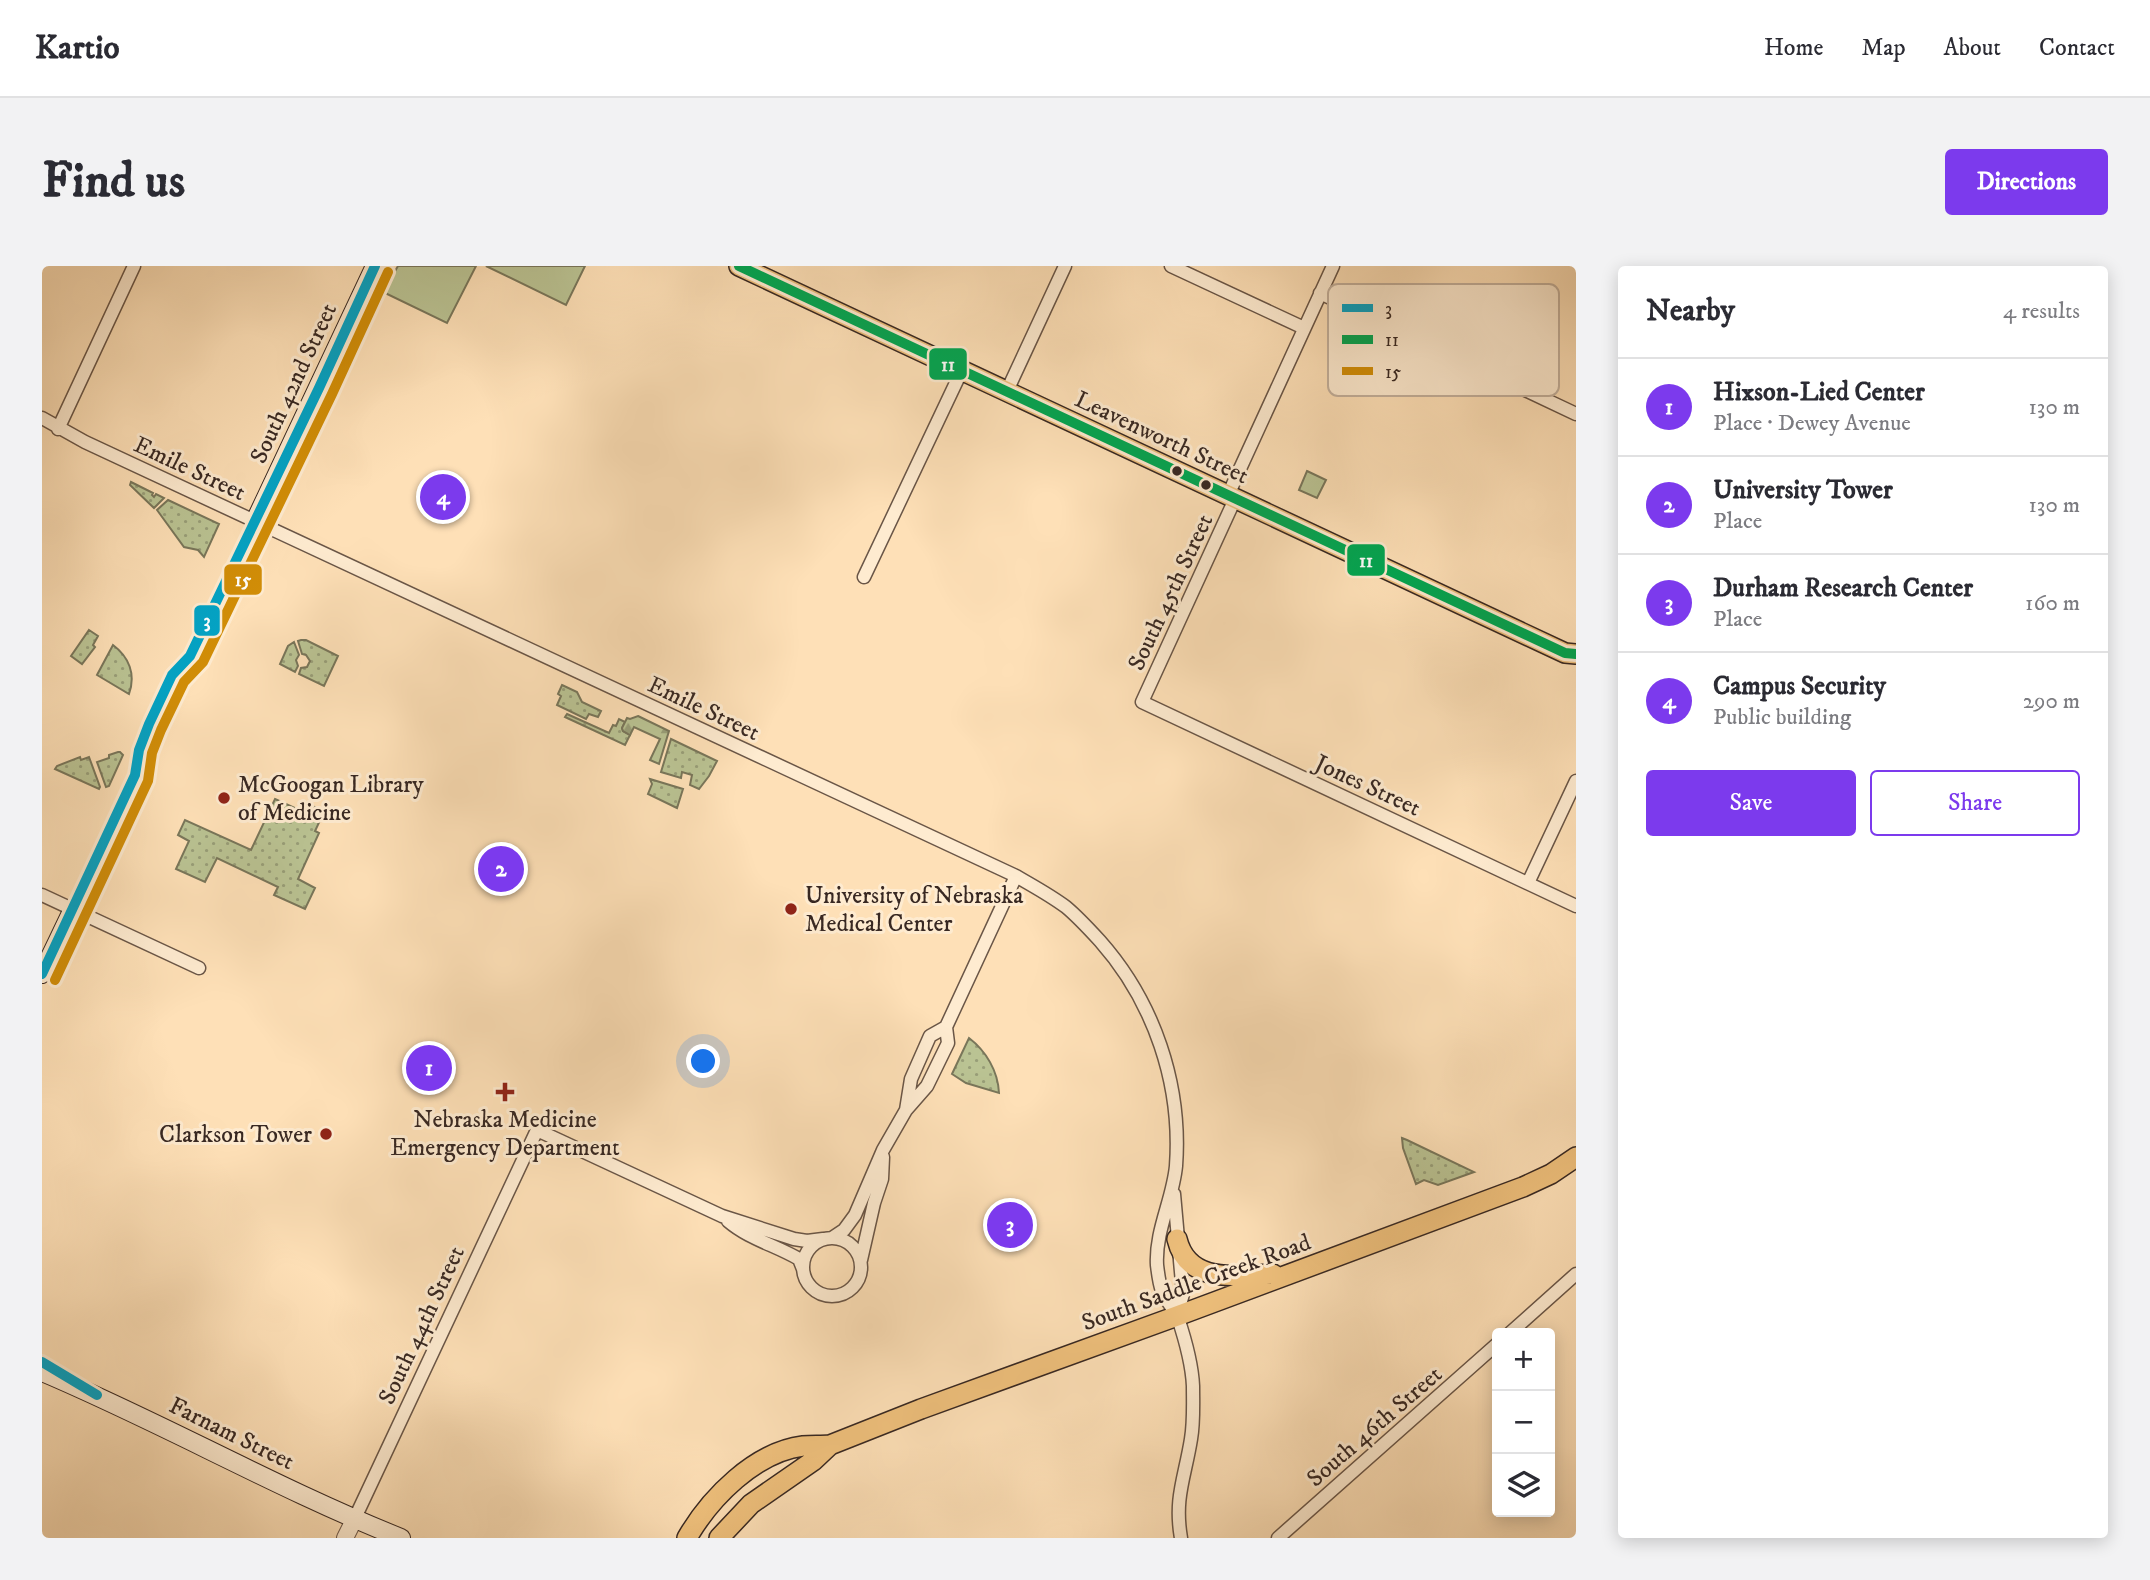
<!DOCTYPE html>
<html lang="en">
<head>
<meta charset="utf-8">
<style>
  :root { --surface:#fff; --page:#f2f2f3; --text:#2b2b33; --muted:#7c7c81; --line:#e1e1e2; --accent:#7c3aed }
  body { margin:0; font-family:"IM FELL DW Pica",serif; background:var(--page); color:var(--text) }
  .controls { position:absolute; right:21px; bottom:21px; display:grid; overflow:hidden; border-radius:7px; box-shadow:0 4px 18px #0003 }
  .controls button { width:63px; height:63px; display:grid; place-items:center; padding:0; border:0; border-bottom:2px solid var(--line); background:var(--surface); color:var(--text); font:35px sans-serif }
  .you { position:absolute; left:662px; top:796px; width:24px; height:24px; margin:-18px; border:5px solid #fff; border-radius:50%; background:#1a73e8; box-shadow:0 0 0 10px #1a73e833 }
  .badge { display:grid; place-items:center; width:46px; height:46px; border-radius:50%; background:var(--accent); color:#fff; font-size:23px; font-weight:700 }
  .pin { position:absolute; translate:-50% -50%; border:4px solid #fff; box-shadow:0 2px 7px #0006 }
  .list { margin:0; padding:0; list-style:none }
  h2 { display:flex; justify-content:space-between; align-items:center; height:91px; margin:0; padding:0 28px; font-size:30px }
  h2 small { font-size:23px; font-weight:400; color:var(--muted) }
  .list li { display:grid; grid-template-columns:46px 1fr auto; gap:21px; align-items:center; box-sizing:border-box; height:98px; padding:0 28px; border-top:2px solid var(--line) }
  .list b { display:block; font-size:26px; white-space:nowrap }
  .list p { margin:0; font-size:23px; white-space:nowrap; color:var(--muted) }
  .list em { font-size:23px; font-style:normal; color:var(--muted) }
  .actions { display:flex; gap:14px; padding:21px 28px }
  .actions a { flex:1; padding:16px 0; border:2px solid var(--accent); border-radius:7px; text-align:center; font-size:24px; color:var(--accent) }
  .actions .main { background:var(--accent); color:#fff }
  .icon { flex:none; width:38px; height:38px; fill:none; stroke:currentColor; stroke-width:2; stroke-linecap:round; stroke-linejoin:round }
  .map { position:relative; flex:none; width:1534px; height:1272px; overflow:hidden; border-radius:7px }
  header { display:flex; align-items:center; gap:42px; box-sizing:border-box; height:98px; padding:0 35px; background:var(--surface); border-bottom:2px solid var(--line) }
  header strong { font-size:33px }
  nav { display:flex; gap:38px; margin-inline-start:auto; font-size:24px }
  .intro { display:flex; align-items:center; justify-content:space-between; box-sizing:border-box; height:168px; padding:0 42px }
  h1 { margin:0; font-size:49px }
  .button { padding:18px 32px; border-radius:7px; background:var(--accent); color:#fff; font-size:24px; font-weight:700 }
  main { display:flex; gap:42px; padding:0 42px }
  aside { flex:1; background:var(--surface); border-radius:7px; box-shadow:0 4px 18px #0003 }
  .map>svg:first-child { display:block }
  .grass { fill:url(#grass-dots); stroke:#79765a; stroke-width:2 }
  .forest { fill:url(#forest-firs); stroke:#79765a; stroke-width:2 }
  .park { fill:#bac393; stroke:#79765a; stroke-width:2 }
  .lines { fill:none; stroke-linecap:round; stroke-linejoin:round }
  .minor-casing { stroke:#6a5647; stroke-width:15 }
  .tertiary-casing { stroke:#6a5647; stroke-width:18 }
  .secondary-casing { stroke:#382822; stroke-width:20 }
  .primary-casing { stroke:#382822; stroke-width:22 }
  .minor { stroke:#feebd0; stroke-width:12 }
  .tertiary { stroke:#feebd0; stroke-width:16 }
  .secondary { stroke:#feebd0; stroke-width:18 }
  .primary { stroke:#efc07c; stroke-width:19 }
  .bus-1-casing { stroke:#feebd0; stroke-width:16 }
  .bus-2-casing { stroke:#feebd0; stroke-width:16 }
  .bus-3-casing { stroke:#feebd0; stroke-width:16 }
  .bus-1 { stroke:#03a3c5; stroke-width:10 }
  .bus-2 { stroke:#00a651; stroke-width:10 }
  .bus-3 { stroke:#d18d07; stroke-width:10 }
  .bus-dot { fill:#382822; stroke:#feebd0; stroke-width:2.5 }
  .poi-dot { fill:#8f2418; stroke:#feebd0; stroke-width:2.5 }
  .labels { text-anchor:middle; stroke-width:6; stroke-linejoin:round; paint-order:stroke }
  .street-label { font-size:24px; fill:#382822; stroke:#feebd0 }
  .poi-label { font-size:24px; fill:#382822; stroke:#feebd0; text-anchor:start }
  .key { fill:#feebd0; stroke:#c3b09c; stroke-width:2 }
  .key-label { font-size:19px; fill:#382822 }
  .line-badge { stroke:#feebd0; stroke-width:2.5 }
  .badge-label { font-size:19px; text-anchor:middle; font-weight:bold; fill:#fff }
</style>
</head>
<body>
<header>
<strong>Kartio</strong>
<nav><a>Home</a><a>Map</a><a>About</a><a>Contact</a></nav>
</header>
<div class="intro"><h1>Find us</h1><a class="button">Directions</a></div>
<main>
<div class="map">
<svg width="1534" height="1272" viewBox="0 0 1534 1272">
  <defs>
    <pattern id="grass-dots" width="8" height="8" patternUnits="userSpaceOnUse" patternTransform="scale(1.75)"><rect width="8" height="8" fill="#bac393"/><path d="M2 2h.1M6 6h.1" fill="none" stroke="#989e78" stroke-width="1.8" stroke-linecap="round"/></pattern>
    <pattern id="forest-firs" width="22" height="20" patternUnits="userSpaceOnUse" patternTransform="scale(1.75)"><rect width="22" height="20" fill="#bac393"/><path d="M5 1l3.5 6h-7zM16 11l3.5 6h-7z" fill="#989e78"/></pattern>
  </defs>
  <rect width="100%" height="100%" fill="#fee0b7"/>
  <filter id="stains"><feTurbulence type="fractalNoise" baseFrequency=".00286" numOctaves="4"/><feColorMatrix values="0 0 0 0 .2 0 0 0 0 .09 0 0 0 0 .02 0 0 0 .5 -.17"/></filter>
  <radialGradient id="worn" r=".72"><stop offset=".6" stop-color="#630" stop-opacity="0"/><stop offset="1" stop-color="#630" stop-opacity=".3"/></radialGradient>
  <path class="grass" d="M89,216L111,227L110,229L112,231L114,228L122,232L112,242L88,219Z
    M126,234L177,258L162,291L156,284L142,281L115,244Z
    M47,364L56,370L51,379L53,381L40,398L29,390Z
    M259,374H264L296,390L282,420L257,408L259,402L265,401L268,395L264,389L260,388L256,375Z
    M252,376L257,389L254,394L256,400L253,406L238,398L246,380Z
    M71,379C87,391 94,408 87,428L55,409Z
    M520,419L535,426L540,436L559,445L556,451L547,448L544,453L515,439L519,430L516,428Z
    M525,448L567,467L571,459L574,460L577,453L583,456L580,462L581,465L588,469L583,479L523,451Z
    M629,473L675,495L667,510L657,523L648,519L650,509L640,506L639,512L619,506Z
    M76,486H78L81,489L67,520L64,521L55,496L67,492V489Z
    M38,491L39,494L47,491L58,521L57,523L13,503L15,500Z
    M608,513L641,523L635,542L606,528L610,518Z
    M233,533L268,549L273,541L282,546L273,565L277,567L256,613L273,622L263,643L232,629L236,621L175,592L163,616L134,603L147,575L136,569L143,554L209,584Z
    M927,772C944,785 956,805 957,827L924,817L910,808Z
    M1360,872L1365,874L1432,906L1396,919L1382,914L1374,918L1361,882Z"/>
  <path class="forest" d="M596,450L627,465L617,498L608,494L618,473L592,461L588,469L581,465L580,462L585,452L588,453Z"/>
  <path class="park" d="M356,0H434L405,57L341,26Z
    M444,0H543L524,39Z
    M1265,205L1284,214L1275,232L1257,224Z"/>
  <g class="lines">
    <defs>
      <path id="minor" d="M1129,0L1262,62
        M1278,27L1534,148
        M965,125L1023,0
        M0,152L43,176L974,610C991,620 1008,629 1024,641C1036,651 1047,663 1058,675C1112,736 1140,818 1134,900C1131,933 1113,965 1115,999C1116,1007 1117,1017 1120,1025C1124,1035 1132,1043 1136,1052C1143,1073 1150,1098 1151,1120C1151,1137 1152,1156 1149,1173C1143,1211 1132,1232 1139,1272
        M16,163L92,0
        M1186,229L1291,0
        M1193,233L1100,436L1534,640
        M822,311L920,104
        M1486,617L1534,515
        M0,629L157,702
        M864,844L869,813L888,770L904,761
        M1132,928L1141,1028L1135,1050
        M686,955C707,973 733,979 757,993L761,1003
        M790,972L802,964L813,949L841,884L864,844L885,820L906,777L904,761L974,610
        M761 1001a29 29 0 1 1 58 0a29 29 0 1 1-58 0Z
        M819,994L832,937L840,913L841,891
        M1468,1067L1534,1008
        M313,1252L495,864L680,950L752,973L765,975L781,973
        M1236,1272L1455,1078"/>
      <path id="tertiary" d="M303,1272L313,1252"/>
      <path id="secondary" d="M213,255L333,0
        M0,708L31,643
        M0,1106C121,1157 236,1223 359,1272"/>
      <path id="primary" d="M697,0L1523,387L1534,388
        M1135,973C1146,1019 1195,1009 1231,1008
        M645,1272C668,1232 713,1186 761,1180C770,1179 779,1180 788,1179
        M677,1272L709,1238L771,1195L788,1179L879,1143L1135,1050L1481,921L1509,908L1534,891"/>
    </defs>
    <use href="#minor" class="minor-casing"/>
    <use href="#tertiary" class="tertiary-casing"/>
    <use href="#secondary" class="secondary-casing"/>
    <use href="#primary" class="primary-casing"/>
    <use href="#minor" class="minor"/>
    <use href="#tertiary" class="tertiary"/>
    <use href="#secondary" class="secondary"/>
    <use href="#primary" class="primary"/>
    <defs>
      <path id="bus-1" d="M0,708L93,509L97,484L107,458L130,409L148,390L277,122L333,0
        M0,1096L55,1129"/>
      <path id="bus-2" d="M697,0L1523,387L1534,388"/>
      <path id="bus-3" d="M13,714L106,515L110,487L119,464L142,416L161,396L290,128L346,6"/>
    </defs>
    <use href="#bus-1" class="bus-1-casing"/>
    <use href="#bus-2" class="bus-2-casing"/>
    <use href="#bus-3" class="bus-3-casing"/>
    <use href="#bus-1" class="bus-1"/>
    <use href="#bus-2" class="bus-2"/>
    <use href="#bus-3" class="bus-3"/>
  </g>
  <g class="bus-dot">
    <circle cx="1135" cy="205" r="6"/>
    <circle cx="1164" cy="219" r="6"/>
  </g>
  <g class="poi-dot">
    <circle cx="182" cy="532" r="7"/>
    <circle cx="749" cy="643" r="7"/>
    <path d="M459.5 815.5h7v7h7v7h-7v7h-7v-7h-7v-7h7z"/>
    <circle cx="284" cy="868" r="7"/>
  </g>
  <g class="labels">
    <g class="street-label">
      <text transform="translate(251 117) rotate(-65)" y="8">South 42nd Street</text>
      <text transform="translate(1120 171) rotate(25)" y="8">Leavenworth Street</text>
      <text transform="translate(148 202) rotate(25)" y="8">Emile Street</text>
      <text transform="translate(1128 326) rotate(-65)" y="8">South 45th Street</text>
      <text transform="translate(662 442) rotate(25)" y="8">Emile Street</text>
      <text transform="translate(1326 519) rotate(25)" y="8">Jones Street</text>
      <text transform="translate(1154 1016) rotate(-20)" y="8">South Saddle Creek Road</text>
      <text transform="translate(379 1059) rotate(-65)" y="8">South 44th Street</text>
      <text transform="translate(1332 1160) rotate(-41)" y="8">South 46th Street</text>
      <text transform="translate(190 1167) rotate(26)" y="8">Farnam Street</text>
    </g>
    <g class="poi-label">
      <text x="196" y="526">McGoogan Library<tspan x="196" dy="28">of Medicine</tspan></text>
      <text x="763" y="637">University of Nebraska<tspan x="763" dy="28">Medical Center</tspan></text>
      <text x="463" y="861" text-anchor="middle">Nebraska Medicine<tspan x="463" dy="28">Emergency Department</tspan></text>
      <text x="270" y="876" text-anchor="end">Clarkson Tower</text>
    </g>
  </g>
  <rect x="1286" y="18" width="231" height="112" rx="10" class="key"/>
  <rect x="1300" y="38" width="31" height="8" fill="#03a3c5"/>
  <rect x="1300" y="69" width="31" height="9" fill="#00a651"/>
  <rect x="1300" y="101" width="31" height="8" fill="#d18d07"/>
  <g class="key-label">
    <text x="1343" y="49">3</text>
    <text x="1343" y="80">11</text>
    <text x="1343" y="112">15</text>
  </g>
  <g class="line-badge">
    <rect x="886" y="81" width="40" height="34" rx="7" fill="#00a651"/>
    <rect x="1304" y="277" width="40" height="34" rx="7" fill="#00a651"/>
    <rect x="181" y="297" width="40" height="33" rx="7" fill="#d18d07"/>
    <rect x="151" y="338" width="28" height="33" rx="7" fill="#03a3c5"/>
  </g>
  <g class="badge-label">
    <text x="906" y="105">11</text>
    <text x="1324" y="301">11</text>
    <text x="201" y="320">15</text>
    <text x="165" y="361">3</text>
  </g>
  <rect width="100%" height="100%" filter="url(#stains)"/>
  <rect width="100%" height="100%" fill="url(#worn)"/>
</svg>
<div class="controls">
<button>+</button>
<button>−</button>
<button><svg class="icon" aria-label="layers" viewBox="0 0 24 24"><path d="M12 4l9 5-9 5-9-5zM3 14l9 5 9-5"/></svg></button>
</div>
<div class="you"></div>
<div class="pin badge" style="left:387px;top:802px">1</div>
<div class="pin badge" style="left:459px;top:603px">2</div>
<div class="pin badge" style="left:968px;top:959px">3</div>
<div class="pin badge" style="left:401px;top:231px">4</div>
</div>
<aside>
<h2>Nearby<small>4 results</small></h2>
<ul class="list">
<li><span class="badge">1</span><div><b>Hixson-Lied Center</b><p>Place · Dewey Avenue</p></div><em>130 m</em></li>
<li><span class="badge">2</span><div><b>University Tower</b><p>Place</p></div><em>130 m</em></li>
<li><span class="badge">3</span><div><b>Durham Research Center</b><p>Place</p></div><em>160 m</em></li>
<li><span class="badge">4</span><div><b>Campus Security</b><p>Public building</p></div><em>290 m</em></li>
</ul>
<div class="actions"><a class="main">Save</a><a>Share</a></div>
</aside>
</main>
</body>
</html>
